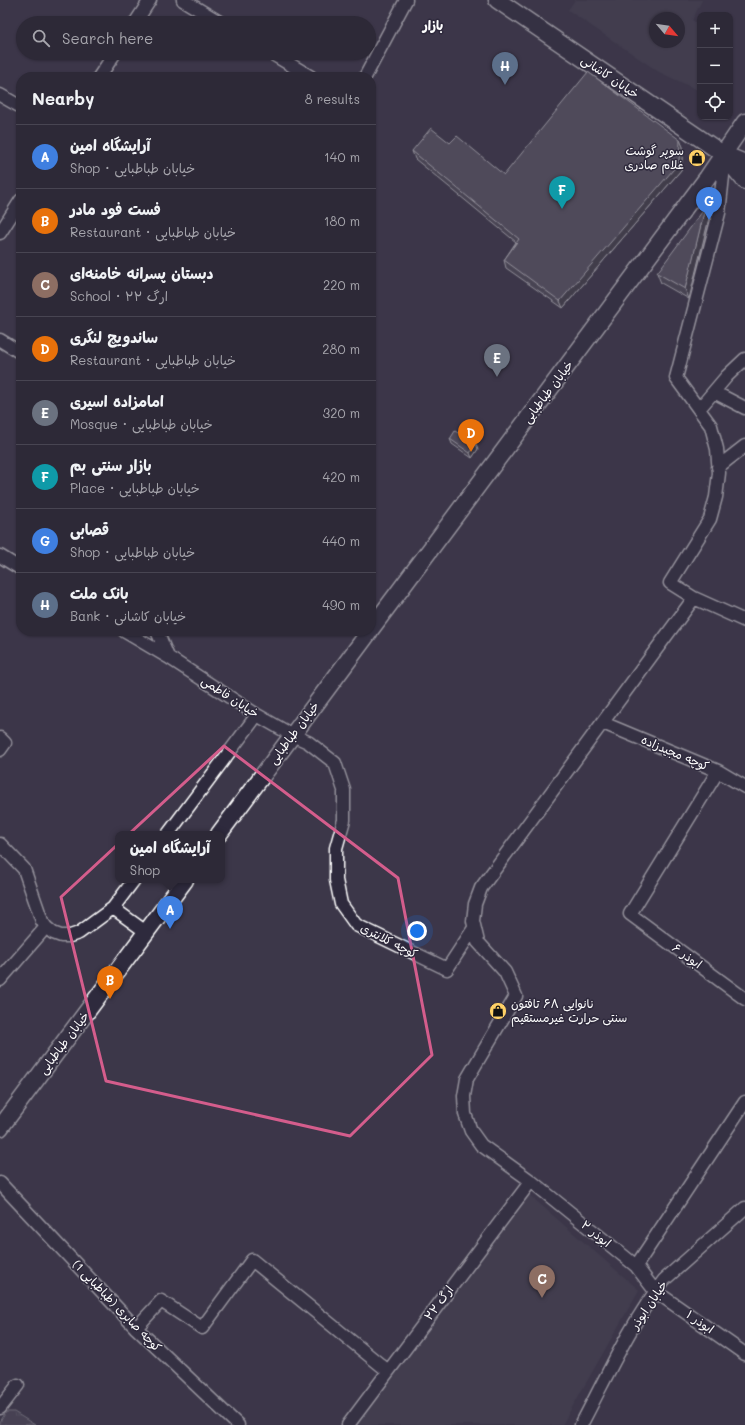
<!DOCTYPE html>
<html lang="en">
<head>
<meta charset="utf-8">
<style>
  :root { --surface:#2d2937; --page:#393542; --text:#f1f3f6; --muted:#a7a6ad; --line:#484552; --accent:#8bbbb9 }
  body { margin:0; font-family:Mali,"Playpen Sans Arabic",sans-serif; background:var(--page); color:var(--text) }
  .controls { position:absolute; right:12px; top:12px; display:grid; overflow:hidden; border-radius:8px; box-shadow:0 1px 3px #0004 }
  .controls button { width:36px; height:36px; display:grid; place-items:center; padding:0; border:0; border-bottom:1px solid var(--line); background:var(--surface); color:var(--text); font:20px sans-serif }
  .compass { position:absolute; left:649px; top:12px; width:36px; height:36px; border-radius:50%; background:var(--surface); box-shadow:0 1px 3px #0004; rotate:119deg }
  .you { position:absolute; left:417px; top:931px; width:14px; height:14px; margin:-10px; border:3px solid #fff; border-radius:50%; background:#1a73e8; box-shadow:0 0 0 6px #1a73e833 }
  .badge { display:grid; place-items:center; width:26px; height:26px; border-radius:50%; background:var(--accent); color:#fff; font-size:13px; font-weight:700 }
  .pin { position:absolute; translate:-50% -33px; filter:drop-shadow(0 1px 2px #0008) }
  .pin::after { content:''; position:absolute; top:21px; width:14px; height:12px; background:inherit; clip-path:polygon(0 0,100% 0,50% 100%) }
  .popup { position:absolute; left:115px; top:831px; width:110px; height:52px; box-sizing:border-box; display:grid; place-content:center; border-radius:8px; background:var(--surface); filter:drop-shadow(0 1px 3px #0005); font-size:13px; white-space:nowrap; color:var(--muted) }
  .popup b { font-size:15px; color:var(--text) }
  .popup::after { content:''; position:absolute; left:50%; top:100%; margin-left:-8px; border:8px solid transparent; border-top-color:var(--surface) }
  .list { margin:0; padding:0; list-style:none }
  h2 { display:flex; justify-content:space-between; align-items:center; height:52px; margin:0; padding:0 16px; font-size:17px }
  h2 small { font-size:13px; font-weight:400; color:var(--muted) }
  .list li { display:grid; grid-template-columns:26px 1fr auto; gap:12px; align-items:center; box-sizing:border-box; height:64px; padding:0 16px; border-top:1px solid var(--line) }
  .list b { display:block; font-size:15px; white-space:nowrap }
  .list p { margin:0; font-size:13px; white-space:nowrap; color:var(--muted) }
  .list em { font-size:13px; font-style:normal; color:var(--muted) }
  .icon { flex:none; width:22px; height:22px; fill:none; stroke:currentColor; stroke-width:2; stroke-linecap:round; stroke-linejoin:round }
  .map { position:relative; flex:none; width:745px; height:1425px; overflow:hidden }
  .search { position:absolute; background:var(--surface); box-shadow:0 1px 3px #0004; left:16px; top:16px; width:360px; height:44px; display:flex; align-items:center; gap:10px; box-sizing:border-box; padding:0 14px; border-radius:22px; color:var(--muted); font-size:15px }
  .panel { position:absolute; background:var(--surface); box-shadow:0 1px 3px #0004; left:16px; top:72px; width:360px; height:564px; border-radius:16px }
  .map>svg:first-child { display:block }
  .built { fill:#494455; fill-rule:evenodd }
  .grass { fill:url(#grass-tufts); stroke:#aaa8b0 }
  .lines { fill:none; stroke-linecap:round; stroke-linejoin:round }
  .minor-casing { stroke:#fff; stroke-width:15 }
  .major-casing { stroke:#fff; stroke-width:19 }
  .minor { stroke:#2f2a3d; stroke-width:12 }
  .major { stroke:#2f2a3d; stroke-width:16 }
  .wall { fill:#585460; stroke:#fff }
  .shaded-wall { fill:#47454e; stroke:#fff }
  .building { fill:#666270; stroke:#fff }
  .marked { fill:none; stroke:#d45d8c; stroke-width:3; stroke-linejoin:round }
  .labels { text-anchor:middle; stroke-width:3; stroke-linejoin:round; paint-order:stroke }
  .street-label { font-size:12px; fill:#fff; stroke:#2f2a3d }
  .poi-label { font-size:12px; fill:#fff; stroke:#2f2a3d; text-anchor:end }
  .neighbourhood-label { font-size:13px; font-weight:bold; fill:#fff; stroke:#2f2a3d }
</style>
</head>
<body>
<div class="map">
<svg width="745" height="1425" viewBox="0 0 745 1425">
  <defs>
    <pattern id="grass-tufts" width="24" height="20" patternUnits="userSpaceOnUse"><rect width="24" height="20" fill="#555060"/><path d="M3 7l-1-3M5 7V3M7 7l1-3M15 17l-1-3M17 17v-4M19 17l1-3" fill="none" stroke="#6e6a78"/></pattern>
  </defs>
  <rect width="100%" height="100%" fill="#3c3749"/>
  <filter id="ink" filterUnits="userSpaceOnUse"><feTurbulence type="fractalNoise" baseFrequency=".025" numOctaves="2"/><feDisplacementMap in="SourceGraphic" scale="8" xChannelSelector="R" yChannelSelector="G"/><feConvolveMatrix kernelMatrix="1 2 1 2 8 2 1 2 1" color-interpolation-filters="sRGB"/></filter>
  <g filter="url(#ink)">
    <path class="built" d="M575,0H702L692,20L700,25V91L659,72L568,10ZM655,18H679V42H655Z
      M527,1193L639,1290L562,1425H357Z"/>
    <path class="grass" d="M6,1412H14L35,1425H0V1422Z"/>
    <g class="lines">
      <defs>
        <path id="minor" d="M183,0L221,23
          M135,23L150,0
          M271,53L311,77
          M99,77L115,53
          M365,77L406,0
          M0,95L21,107
          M723,154V176L719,213L676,378L711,426L717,449L719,473L716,497L710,519L670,583L694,598L481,888L475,904L473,921L478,942L505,972L516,996L467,1079L464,1096L465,1114L471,1131L481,1145L531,1181L636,1266L655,1291L745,1354
          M0,233L21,200
          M0,340L21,353
          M714,392L745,408
          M699,409L727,376L745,359
          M718,467L745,446
          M0,556L21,569
          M694,598L745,621
          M124,631L168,657L257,715L292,735L308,742L335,763L344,790V820L336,848V880L341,904L356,925L447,969L474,928
          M157,631L168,657
          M603,723L718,771L745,787
          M0,738L5,743L0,750
          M718,771L630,914L745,999
          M168,834L257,715
          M0,844L24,869L42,921L46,927L53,933L61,936H70L79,933L113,908L134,880
          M113,908L146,932
          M0,980L46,927
          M0,1183L136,1328L238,1425
          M636,1266L745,1102
          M136,1328L161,1301L202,1328L252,1260L388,1371
          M0,1408L18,1385
          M348,1425L531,1181
          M581,1425C607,1376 630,1324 664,1280L745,1208"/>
        <path id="major" d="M497,0L723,154L745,163
          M724,156L745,181
          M371,629L707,178L745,122
          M219,834L370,631
          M0,1128L185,880"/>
      </defs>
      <use href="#minor" class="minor-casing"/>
      <use href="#major" class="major-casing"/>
      <use href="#minor" class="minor"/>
      <use href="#major" class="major"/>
    </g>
    <path class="wall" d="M680,140L683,147L681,170L563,308L506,268L504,260L516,242L415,159L412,151L450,143L504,175Z
      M709,218L696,271L689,299L661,283L657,273Z
      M21,315V328L18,320Z
      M450,439L476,444L478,449L472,458L452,444Z"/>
    <path class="shaded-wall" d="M680,140L683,147L681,170L563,308L560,301Z
      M705,208L709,218L689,299L685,289Z
      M476,444L478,449L472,458L470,453Z"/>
    <path class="building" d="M588,72L680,140L679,163L560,301L504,260L519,239L412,151L431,128L450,143L457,136L504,175Z
      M705,208L692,262L685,289L657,273Z
      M21,315V323L18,320Z
      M455,431L476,444L470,453L450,439Z"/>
  </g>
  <path d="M0 0H745V1425H0ZM224,746L398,878L432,1055L350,1136L106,1081L61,897Z" fill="#3c3749" fill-opacity=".55" fill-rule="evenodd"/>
  <path class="marked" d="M224,746L398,878L432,1055L350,1136L106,1081L61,897Z"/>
  <defs>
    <symbol id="shop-disc" viewBox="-11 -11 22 22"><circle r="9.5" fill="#ffd166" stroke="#2f2a3d"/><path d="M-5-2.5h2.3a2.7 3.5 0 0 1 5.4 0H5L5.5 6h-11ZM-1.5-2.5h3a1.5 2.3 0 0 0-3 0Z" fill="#111"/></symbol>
  </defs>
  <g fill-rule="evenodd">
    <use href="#shop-disc" x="687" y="148" width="20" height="20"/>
    <use href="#shop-disc" x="488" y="1001" width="20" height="20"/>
  </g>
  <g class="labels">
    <g class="street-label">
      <text transform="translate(610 77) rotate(34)" y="4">خیابان کاشانی</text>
      <text transform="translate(548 392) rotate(-53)" y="4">خیابان طباطبایی</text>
      <text transform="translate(230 697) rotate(33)" y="4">خیابان فاطمی</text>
      <text transform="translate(294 733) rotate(-53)" y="4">خیابان طباطبایی</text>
      <text transform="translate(675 753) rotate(23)" y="4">کوچه مجیدزاده</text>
      <text transform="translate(389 941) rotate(27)" y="4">کوچه کلانتری</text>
      <text transform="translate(687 956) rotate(36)" y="4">ابوذر ۶</text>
      <text transform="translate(64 1043) rotate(-53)" y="4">خیابان طباطبایی</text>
      <text transform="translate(596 1234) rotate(39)" y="4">ابوذر ۲</text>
      <text transform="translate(439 1303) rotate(-53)" y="4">ارگ ۲۲</text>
      <text transform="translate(649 1305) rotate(-56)" y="4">خیابان ابوذر</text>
      <text transform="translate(117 1306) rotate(46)" y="4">کوچه صابری (طباطبایی 1)</text>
      <text transform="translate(700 1322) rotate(35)" y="4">ابوذر ۱</text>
    </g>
    <g class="poi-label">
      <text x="684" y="155">سوپر گوشت<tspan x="684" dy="14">غلام صادری</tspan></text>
      <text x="511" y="1008" text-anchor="start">نانوایی ۶۸ تافتون<tspan x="511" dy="14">سنتی حرارت غیرمستقیم</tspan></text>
    </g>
    <g class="neighbourhood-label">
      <text x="433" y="30">بازار</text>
    </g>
  </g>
</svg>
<div class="controls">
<button>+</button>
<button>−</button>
<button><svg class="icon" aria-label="locate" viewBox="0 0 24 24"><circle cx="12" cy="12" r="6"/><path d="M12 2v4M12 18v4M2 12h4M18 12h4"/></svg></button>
</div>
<svg class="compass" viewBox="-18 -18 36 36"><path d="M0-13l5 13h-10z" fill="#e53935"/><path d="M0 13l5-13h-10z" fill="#a7a6ad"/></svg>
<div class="you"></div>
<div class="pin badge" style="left:170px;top:929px;background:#3f7fe0">A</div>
<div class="popup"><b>آرایشگاه امین</b>Shop</div>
<div class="pin badge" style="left:110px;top:999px;background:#e8710a">B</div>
<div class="pin badge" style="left:542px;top:1298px;background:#8d6e63">C</div>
<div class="pin badge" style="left:471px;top:452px;background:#e8710a">D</div>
<div class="pin badge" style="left:497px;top:377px;background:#6b7280">E</div>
<div class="pin badge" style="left:562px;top:209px;background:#0f9aa8">F</div>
<div class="pin badge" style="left:709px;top:220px;background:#3f7fe0">G</div>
<div class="pin badge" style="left:505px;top:85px;background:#5c6f8a">H</div>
<div class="search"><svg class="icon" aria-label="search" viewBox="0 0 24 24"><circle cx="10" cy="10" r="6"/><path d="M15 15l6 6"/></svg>Search here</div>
<section class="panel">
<h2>Nearby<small>8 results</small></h2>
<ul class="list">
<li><span class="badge" style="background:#3f7fe0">A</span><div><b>آرایشگاه امین</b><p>Shop · خیابان طباطبایی</p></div><em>140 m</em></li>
<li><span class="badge" style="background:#e8710a">B</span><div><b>فست فود مادر</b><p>Restaurant · خیابان طباطبایی</p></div><em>180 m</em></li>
<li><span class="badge" style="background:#8d6e63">C</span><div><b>دبستان پسرانه خامنه‌ای</b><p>School · ارگ ۲۲</p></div><em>220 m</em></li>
<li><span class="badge" style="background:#e8710a">D</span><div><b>ساندویچ لنگری</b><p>Restaurant · خیابان طباطبایی</p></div><em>280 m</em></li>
<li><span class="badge" style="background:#6b7280">E</span><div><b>امامزاده اسیری</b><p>Mosque · خیابان طباطبایی</p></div><em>320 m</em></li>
<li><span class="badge" style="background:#0f9aa8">F</span><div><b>بازار سنتی بم</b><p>Place · خیابان طباطبایی</p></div><em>420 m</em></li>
<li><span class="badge" style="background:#3f7fe0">G</span><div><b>قصابی</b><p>Shop · خیابان طباطبایی</p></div><em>440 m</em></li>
<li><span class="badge" style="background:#5c6f8a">H</span><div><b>بانک ملت</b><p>Bank · خیابان کاشانی</p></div><em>490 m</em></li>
</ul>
</section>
</div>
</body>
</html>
